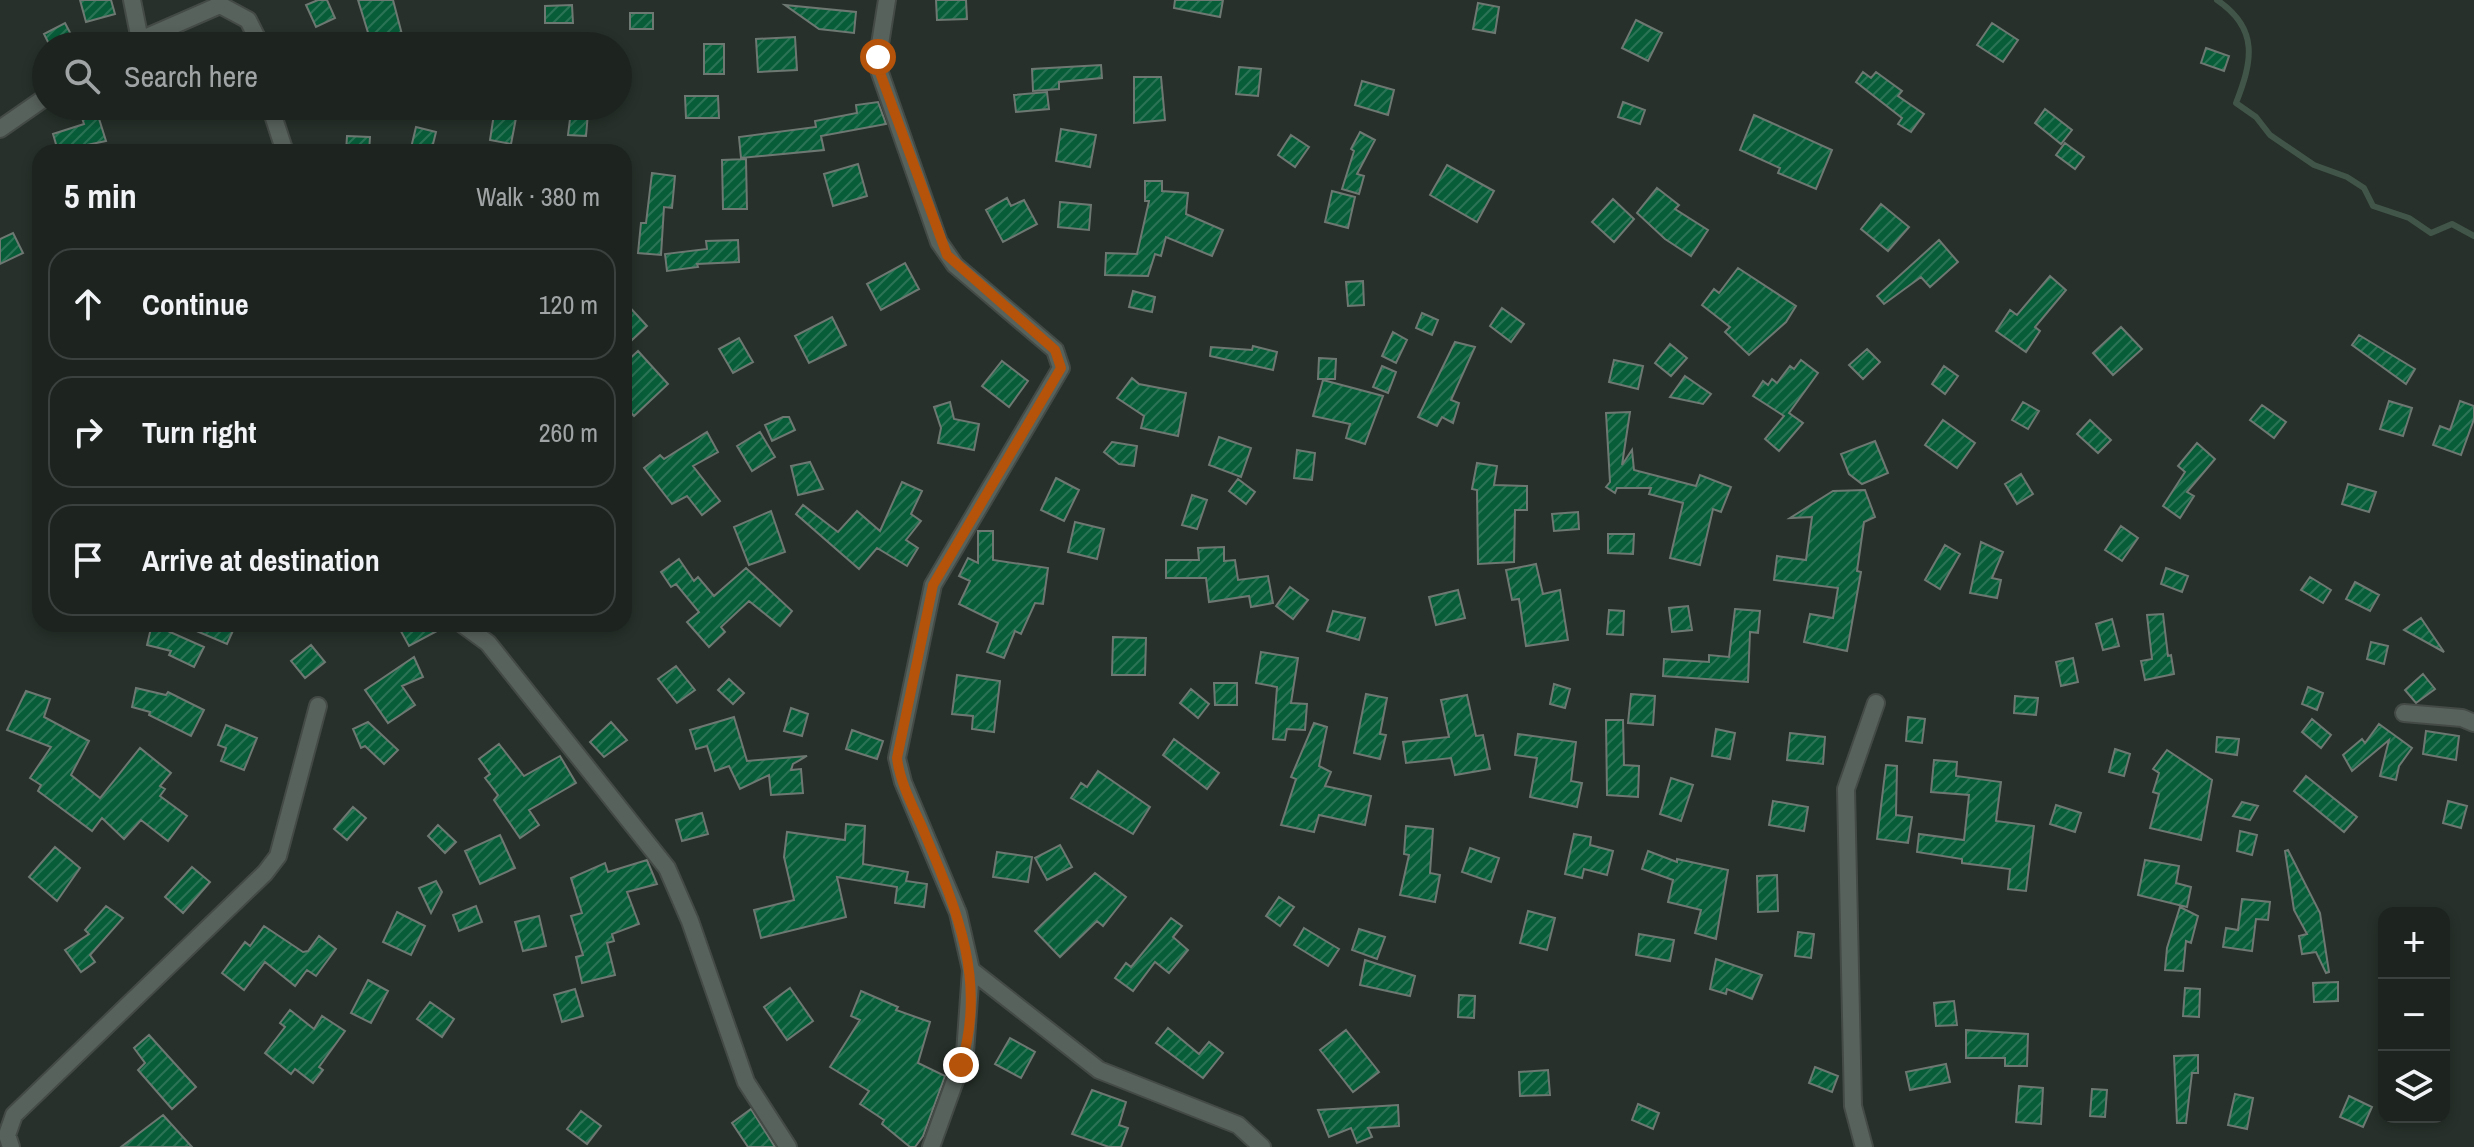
<!DOCTYPE html>
<html lang="en">
<head>
<meta charset="utf-8">
<style>
  :root { --surface:#1d2420; --page:#2a302d; --text:#f1f3f6; --muted:#a0a4a5; --line:#3b413e }
  body { margin:0; font-family:"Archivo Narrow",sans-serif; background:var(--page); color:var(--text) }
  .controls { position:absolute; right:24px; bottom:24px; display:grid; overflow:hidden; border-radius:16px; box-shadow:0 4px 12px #0003 }
  .controls button { width:72px; height:72px; display:grid; place-items:center; padding:0; border:0; border-bottom:2px solid var(--line); background:var(--surface); color:var(--text); font:40px sans-serif }
  .stop { position:absolute; width:24px; height:24px; margin:-18px; border:6px solid #b45309; border-radius:50%; background:#fff }
  .stop.end { background:#b45309; border-color:#fff; box-shadow:0 2px 8px #0008 }
  .list { margin:0; padding:0; list-style:none }
  h2 { display:flex; justify-content:space-between; align-items:center; height:104px; margin:0; padding:0 32px; font-size:34px }
  h2 small { font-size:26px; font-weight:400; color:var(--muted) }
  .list li { display:grid; grid-template-columns:52px 1fr auto; gap:24px; align-items:center; box-sizing:border-box; height:112px; margin:0 16px 16px; padding:0 16px; border:2px solid var(--line); border-radius:24px }
  .list b { display:block; font-size:30px; white-space:nowrap }
  .list em { font-size:26px; font-style:normal; color:var(--muted) }
  .icon { flex:none; width:44px; height:44px; fill:none; stroke:currentColor; stroke-width:2; stroke-linecap:round; stroke-linejoin:round }
  .map { position:relative; flex:none; width:2474px; height:1147px; overflow:hidden }
  .search { position:absolute; background:var(--surface); box-shadow:0 4px 12px #0003; left:32px; top:32px; width:600px; height:88px; display:flex; align-items:center; gap:20px; box-sizing:border-box; padding:0 28px; border-radius:44px; color:var(--muted); font-size:30px }
  .panel { position:absolute; background:var(--surface); box-shadow:0 4px 12px #0003; left:32px; top:144px; width:600px; height:488px; border-radius:24px }
  .map>svg:first-child { display:block }
  .lines { fill:none; stroke-linecap:round; stroke-linejoin:round }
  .stream { stroke:#415549; stroke-width:6 }
  .building { fill:url(#building-hatch); stroke:#6e7872; stroke-width:2 }
  .minor-casing { stroke:#444b47; stroke-width:20 }
  .minor { stroke:#58625c; stroke-width:16 }
  .route { stroke:#b45309; stroke-width:10 }
</style>
</head>
<body>
<div class="map">
<svg width="2474" height="1147" viewBox="0 0 2474 1147">
  <defs>
    <pattern id="building-hatch" width="6" height="6" patternUnits="userSpaceOnUse" patternTransform="scale(2)"><rect width="6" height="6" fill="#085d39"/><path d="M-1 1l2-2M0 6l6-6M5 7l2-2" fill="none" stroke="#2b7455"/></pattern>
  </defs>
  <rect width="100%" height="100%" fill="#27302a"/>
  <g class="lines">
    <path class="stream" d="M2217,0C2260,29 2252,62 2236,103L2256,117L2270,135L2314,165L2347,177L2364,188L2373,206L2409,218L2431,233L2452,224L2474,236"/>
  </g>
  <path class="building" d="M80,0H111L115,14L86,22Z
    M318,0H327L335,18L316,27L306,5Z
    M358,0H393L405,46H382L379,37L370,39Z
    M936,0H966L967,19L937,20Z
    M1175,0H1223L1220,17L1174,8Z
    M1478,3L1499,7L1495,33L1473,29Z
    M572,5L573,23H545V6Z
    M785,5L856,12L854,33L819,29Z
    M630,13H653V29H630Z
    M1636,20L1662,33L1648,61L1622,48Z
    M65,23L77,46H50L44,34Z
    M1992,23L2018,40L2003,62L1977,45Z
    M795,37L797,70L758,72L756,39Z
    M704,44H724V74H704Z
    M2206,48L2229,56L2224,71L2201,63Z
    M1101,65L1102,78L1059,82V89L1033,91L1032,69Z
    M1239,67L1261,69L1258,96L1236,94Z
    M1863,72L1871,78L1876,72L1902,91L1898,96L1924,114L1911,132L1898,124L1902,118L1856,82Z
    M1134,77H1161L1165,120L1134,123Z
    M1362,81L1394,90L1388,115L1355,105Z
    M1047,92L1049,109L1016,112L1014,95Z
    M685,96H718L719,118H686Z
    M878,102L886,124L821,136L824,150L741,158L739,137L816,127L815,121L857,113L856,105Z
    M1623,102L1645,110L1640,124L1618,117Z
    M78,106H95L106,141L58,151L53,134L84,124Z
    M2045,109L2072,130L2061,144L2035,123Z
    M571,111L588,113L586,136L568,135Z
    M494,114L516,118L511,144L490,140Z
    M1754,115L1832,150L1816,189L1778,173L1780,168L1740,150Z
    M416,127L436,132L431,152H410Z
    M1061,129L1096,135L1090,167L1056,161Z
    M1360,132L1375,140L1357,174L1364,176L1359,194L1342,189L1354,151L1351,149Z
    M1291,135L1309,147L1295,167L1278,155Z
    M347,136L370,137L369,152H346Z
    M2065,143L2084,157L2075,169L2056,155Z
    M746,159L747,209H723L722,160Z
    M858,164L867,196L833,206L824,174Z
    M1447,165L1494,191L1477,222L1430,195Z
    M652,173L675,176L672,208L664,207L661,255L638,253L641,223H646Z
    M1145,181H1162V191L1188,193L1186,214L1223,230L1212,256L1166,237L1161,256L1155,254L1148,276L1105,275L1106,253L1137,254L1149,201H1145Z
    M1657,188L1679,205L1675,209L1708,230L1691,256L1665,239L1637,213Z
    M1332,191L1355,197L1348,228L1325,222Z
    M1007,198L1011,206L1024,200L1037,224L1003,242L986,210Z
    M1613,199L1634,219L1614,242L1592,222Z
    M1060,202L1091,205L1089,230L1058,227Z
    M1881,204L1909,227L1888,251L1861,229Z
    M13,233L23,253L0,264V239Z
    M738,240L739,262L697,264L698,267L667,271L665,254L707,249L706,241Z
    M1939,240L1958,262L1930,287L1921,277L1884,304L1877,296Z
    M905,263L919,289L881,310L867,284Z
    M1738,268L1796,306L1786,322L1749,355L1725,332L1730,327L1702,305L1714,289L1719,293Z
    M2050,276L2066,290L2035,327L2040,331L2026,352L1996,331L2010,310L2017,315Z
    M1363,281L1364,305L1348,306L1346,282Z
    M1133,291L1155,297L1152,312L1129,307Z
    M624,301L647,326L632,340L624,332Z
    M1502,308L1524,324L1511,342L1490,326Z
    M1422,313L1438,320L1432,335L1416,328Z
    M832,317L846,345L809,363L795,336Z
    M2121,327L2142,349L2113,375L2093,353Z
    M1393,332L1407,340L1396,363L1382,356Z
    M2359,335L2415,369L2406,384L2352,345Z
    M739,338L753,362L733,373L719,349Z
    M1455,342L1475,347L1451,400L1459,403L1453,423L1442,417L1437,426L1418,417Z
    M1670,344L1687,358L1671,376L1655,363Z
    M1253,346L1277,352L1273,370L1210,356L1211,347L1252,350Z
    M1867,349L1880,362L1863,379L1849,365Z
    M638,351L668,384L634,416L624,405V364Z
    M1319,358L1336,359L1335,379H1318Z
    M1614,360L1643,366L1638,389L1609,382Z
    M1801,360L1818,373L1789,413L1803,423L1779,451L1765,439L1784,416L1753,396L1763,381L1768,385L1772,379L1777,383L1790,366L1794,369Z
    M1002,361L1028,381L1009,407L982,386Z
    M1382,366L1396,372L1388,393L1373,387Z
    M1944,366L1958,376L1945,394L1932,384Z
    M1685,376L1711,394L1703,404L1670,397Z
    M1132,378L1139,384L1186,393L1178,436L1141,428L1144,416L1117,398Z
    M1323,380L1383,396L1365,444L1346,438L1350,424L1313,416Z
    M2389,401L2412,408L2403,436L2380,429Z
    M2460,401L2474,406V419L2461,455L2433,445L2440,426L2450,430Z
    M950,402L954,419L979,424L974,450L938,443L941,428L934,407Z
    M2023,402L2039,411L2028,429L2012,420Z
    M2262,405L2286,422L2274,438L2250,420Z
    M1630,412L1622,465L1632,450L1634,470L1696,486L1700,475L1731,487L1721,512L1713,509L1700,565L1670,558L1683,503L1649,494L1651,488H1617L1615,493L1606,487L1610,482L1606,413Z
    M783,417H789L795,430L772,441L765,425Z
    M1943,420L1975,443L1957,468L1925,445Z
    M2090,420L2111,440L2098,453L2077,434Z
    M707,432L718,452L693,466L720,501L702,515L687,496L672,504L644,468L660,455L664,459Z
    M760,432L775,457L752,471L737,446Z
    M1219,437L1251,448L1241,477L1209,465Z
    M1875,441L1888,473L1862,484L1849,474L1841,454Z
    M1112,442L1137,446L1134,466L1119,464L1104,452Z
    M2197,443L2215,459L2187,492L2194,496L2180,518L2163,506L2185,472L2178,466Z
    M1297,450L1315,453L1312,480L1294,478Z
    M810,462L823,489L798,495L791,466Z
    M1477,463L1497,466L1494,485L1527,486V510H1515L1514,562L1478,564L1477,490L1472,489Z
    M2021,474L2033,494L2017,504L2005,484Z
    M1056,478L1079,490L1064,521L1041,510Z
    M1238,479L1255,492L1246,504L1229,491Z
    M902,482L922,491L911,514L921,521L906,540L918,548L907,566L877,548L859,569L796,514L803,505L838,532L857,511L880,531Z
    M2348,484L2376,492L2369,512L2342,504Z
    M1865,490L1875,517L1864,522L1857,571L1861,572L1847,651L1804,642L1810,614L1833,618L1838,588L1774,580L1777,556L1806,560L1812,517L1790,518L1833,491Z
    M1192,495L1207,500L1197,529L1182,525Z
    M771,511L785,552L749,565L734,527Z
    M1578,512L1579,529L1554,531L1552,514Z
    M1075,522L1104,529L1097,559L1068,552Z
    M2121,526L2138,538L2122,561L2105,550Z
    M978,531H993V560L1048,568L1043,604L1035,603L1021,634L1015,631L1004,658L987,652L998,623L959,604L970,581L959,576L968,558L978,563Z
    M1608,534H1634L1633,554L1608,553Z
    M1981,542L2003,552L1992,578L2001,580L1997,598L1970,593Z
    M1945,545L1960,554L1940,589L1925,580Z
    M1224,547V561L1235,560L1238,580L1268,576L1273,603L1251,607L1249,596L1209,602L1206,578H1166V560H1199L1198,548Z
    M679,559L694,581L698,577L714,596L746,568L792,611L780,626L749,601L721,627L725,632L709,647L687,622L699,612L676,584L671,587L661,572Z
    M1536,564L1543,594L1560,590L1568,640L1526,646L1519,599L1512,600L1506,570Z
    M2166,568L2188,576L2182,592L2161,584Z
    M2310,577L2331,590L2323,603L2301,590Z
    M2355,582L2379,595L2370,611L2346,599Z
    M1290,587L1308,600L1293,619L1276,606Z
    M1458,590L1465,618L1436,625L1429,597Z
    M1688,606L1692,630L1672,632L1669,608Z
    M1735,609L1760,611L1758,633L1750,632L1748,682L1663,676L1664,659L1709,662V655L1729,657Z
    M1609,610L1624,611L1623,635L1607,634Z
    M1333,611L1365,618L1359,640L1327,631Z
    M2163,614L2168,656L2171,655L2174,674L2145,680L2141,661L2152,659L2147,615Z
    M2421,618L2444,652L2404,630Z
    M2112,619L2119,646L2103,650L2096,624Z
    M152,624L204,647L194,667L169,655L171,651L147,645Z
    M180,624H236L227,644Z
    M397,624H450L409,646Z
    M1113,637L1146,638L1145,675H1112Z
    M2371,642L2388,646L2384,664L2367,659Z
    M311,645L325,662L305,678L291,661Z
    M1261,652L1298,658L1291,703L1307,704L1305,730L1287,729L1285,740L1273,739L1277,687L1256,683Z
    M414,657L423,677L402,686L415,705L388,723L365,690Z
    M2073,658L2078,682L2061,686L2056,662Z
    M676,666L695,690L677,703L658,679Z
    M2423,674L2435,689L2416,703L2405,690Z
    M957,675L1000,681L994,732L972,729L973,716L952,714Z
    M729,679L744,693L733,704L718,690Z
    M1214,683H1237V705H1215Z
    M1554,684L1570,689L1565,708L1550,704Z
    M2308,687L2323,693L2317,710L2302,704Z
    M136,688L166,695L168,692L204,710L191,736L149,715L150,712L132,707Z
    M1191,689L1209,704L1198,718L1180,703Z
    M26,691L50,699L44,717L89,741L71,775L100,798L140,748L171,773L160,786L165,789L160,796L187,816L168,841L141,820L124,839L102,818L92,831L38,791L41,785L30,778L51,747L7,730Z
    M1366,694L1387,698L1380,734L1386,735L1380,759L1354,753Z
    M1631,694L1655,696L1653,725L1628,723Z
    M1467,695L1476,736L1483,735L1490,769L1455,775L1451,758L1406,763L1403,742L1449,737L1441,700Z
    M2015,696L2038,698L2036,715L2014,713Z
    M791,708L808,714L802,736L784,731Z
    M734,717L747,761L807,756L793,764L791,770L801,769L803,793L771,795L769,775L740,789L729,766L715,771L707,746L696,749L690,730Z
    M1908,717L1925,719L1922,743L1906,741Z
    M2312,719L2331,735L2321,748L2302,732Z
    M1606,720H1623L1624,765L1639,766L1638,797L1607,795Z
    M368,722L398,750L384,764L365,746L361,748L353,729Z
    M611,722L627,740L604,757L590,742Z
    M1314,723L1327,727L1319,766L1331,772L1325,786L1371,796L1365,825L1319,815L1314,832L1281,825L1296,779L1291,777Z
    M2379,724L2412,748L2399,766L2396,780L2380,776L2389,740L2352,771L2343,755L2362,739L2365,743Z
    M226,725L257,738L244,770L221,761L226,748L218,745Z
    M1716,729L1735,733L1730,759L1712,756Z
    M852,730L883,741L877,759L846,749Z
    M2426,731L2459,736L2456,760L2423,754Z
    M1790,733L1825,737L1823,764L1787,760Z
    M1518,734L1576,742L1571,781L1582,783L1577,807L1530,797L1537,758L1515,755Z
    M2217,737L2239,739L2237,755L2216,752Z
    M1174,739L1219,773L1207,789L1163,755Z
    M499,744L524,776L560,756L576,783L529,810L539,825L520,838L494,800L498,795L485,778L490,774L479,759Z
    M2115,749L2130,754L2124,776L2109,772Z
    M2167,750L2212,780L2201,840L2150,828L2159,794L2153,792L2159,773L2153,769Z
    M1934,760L1957,762L1956,776L2001,782L1996,821L2034,826L2026,891L2008,889L2010,869L1962,863V859L1917,852L1919,834L1964,840L1969,795L1931,792Z
    M1886,765L1897,766L1896,815L1912,817L1908,843L1877,839Z
    M1098,771L1150,807L1133,834L1071,798L1081,783L1087,787Z
    M2306,776L2357,817L2344,832L2294,791Z
    M1671,778L1693,785L1681,821L1660,814Z
    M1773,801L1808,807L1804,831L1769,825Z
    M2448,801L2467,806L2461,828L2443,823Z
    M2242,802L2258,806L2250,820L2233,816Z
    M2056,805L2081,813L2075,832L2050,824Z
    M353,807L366,818L347,840L334,829Z
    M702,813L708,834L682,841L676,820Z
    M846,824L865,826L863,864L908,872L906,881L927,884L924,907L895,903L897,887L837,877L846,917L761,938L754,910L794,900L784,857L787,832L845,840Z
    M438,825L456,842L445,853L428,836Z
    M1406,826L1433,829L1430,873L1440,875L1435,902L1400,895L1409,855L1404,854Z
    M2240,831L2257,835L2252,855L2237,851Z
    M1574,834L1591,837L1590,845L1613,851L1607,875L1584,869L1582,878L1565,874Z
    M500,835L515,868L480,884L465,851Z
    M1060,845L1072,867L1047,880L1035,858Z
    M55,847L80,868L57,901L29,877Z
    M1470,848L1499,858L1491,882L1462,872Z
    M2288,850L2320,913L2329,972L2326,973L2316,952L2302,954L2299,936L2307,934L2294,910L2285,851Z
    M1648,851L1677,862V859L1728,870L1716,939L1695,933L1701,910L1668,902L1673,880L1642,869Z
    M997,852L1032,857L1028,882L993,877Z
    M647,860L657,884L627,892L639,924L612,934L614,941L607,943L615,975L582,983L576,957L583,955L571,916L582,913L571,878L605,863L608,872Z
    M2145,860L2179,866L2176,883L2191,887L2187,907L2138,895Z
    M192,867L210,882L183,913L165,897Z
    M1095,873L1126,897L1103,926L1097,921L1060,957L1035,931Z
    M1777,875L1778,911L1758,912L1757,876Z
    M436,881L442,892L431,913L419,888Z
    M1279,897L1294,907L1280,926L1266,916Z
    M2242,899L2270,902L2268,920L2256,919L2252,951L2223,947L2226,928L2238,930Z
    M106,906L123,918L90,955L95,962L81,972L65,950L89,934L85,930Z
    M476,906L482,922L459,931L453,915Z
    M2180,907L2198,916L2191,943L2186,941L2183,971L2165,970L2167,948Z
    M1528,911L1555,918L1547,950L1520,943Z
    M397,912L425,926L411,955L383,942Z
    M539,916L546,946L523,951L515,922Z
    M1171,918L1182,926L1173,937L1188,950L1169,973L1155,962L1133,991L1115,978L1126,963L1131,967Z
    M264,926L303,952L308,951L319,936L336,949L316,976L307,970L295,986L265,962L244,990L222,973L245,942L250,946Z
    M1304,928L1339,949L1328,966L1294,945Z
    M1359,929L1385,937L1377,959L1352,950Z
    M1798,932L1814,934L1811,958L1795,956Z
    M1639,934L1674,940L1670,961L1636,955Z
    M1716,959L1762,975L1752,999L1727,989L1726,994L1710,989Z
    M1365,960L1415,976L1410,996L1360,985Z
    M368,980L388,991L371,1023L351,1013Z
    M2338,982V1001L2314,1002L2313,983Z
    M790,988L813,1021L787,1040L764,1007Z
    M2185,988L2200,989L2199,1017L2183,1016Z
    M575,989L583,1016L562,1022L554,995Z
    M861,991L898,1007L896,1010L930,1022L918,1063L945,1076L923,1136L915,1147H910L882,1124L884,1120L860,1104L869,1091L830,1067L860,1020L851,1016Z
    M1459,995L1475,996L1474,1018L1458,1017Z
    M1954,1001L1957,1025L1936,1026L1934,1003Z
    M430,1002L454,1019L442,1037L417,1019Z
    M290,1010L314,1029L322,1016L345,1031L319,1067L323,1070L313,1083L295,1069L291,1074L265,1053L285,1027L280,1023Z
    M1168,1028L1199,1054L1209,1042L1223,1053L1203,1078L1156,1043Z
    M1346,1030L1379,1072L1353,1092L1320,1050Z
    M1966,1030L2028,1034L2027,1066H2005V1058H1966Z
    M149,1035L196,1087L172,1109L138,1070L145,1063L134,1048Z
    M1010,1038L1035,1052L1021,1078L995,1064Z
    M2198,1055V1073H2192L2186,1123H2177L2174,1056Z
    M1946,1064L1950,1082L1910,1090L1906,1072Z
    M1815,1067L1838,1076L1832,1092L1809,1083Z
    M1548,1070L1550,1095L1520,1096L1519,1072Z
    M2019,1086L2043,1088L2041,1124L2016,1122Z
    M2092,1089L2107,1090L2105,1117L2090,1116Z
    M1092,1090L1126,1102L1119,1125L1128,1128L1121,1147H1109L1072,1134Z
    M2235,1094L2253,1098L2247,1129L2228,1125Z
    M2349,1096L2372,1107L2363,1127L2340,1117Z
    M1638,1104L1659,1113L1653,1129L1632,1120Z
    M1398,1105L1399,1126L1368,1128L1372,1137L1357,1143L1351,1128L1329,1137L1318,1110Z
    M751,1109L775,1147H748L732,1123Z
    M581,1111L601,1126L587,1144L567,1129Z
    M163,1115L192,1147H121Z"/>
  <g class="lines">
    <defs>
      <path id="minor" d="M132,0L140,40L220,5L248,20L261,46
        M887,0L878,57L879,70L939,242L955,265L1055,350L1061,368L933,585L897,758L903,782L958,913L971,970L965,1053L931,1147
        M270,106L285,152
        M0,129L46,97
        M462,624L488,643L667,868L690,921L746,1082L788,1147
        M2404,713L2462,718L2474,723
        M971,970L1099,1070L1238,1125L1262,1147
        M11,1147L7,1135L14,1115L265,873L278,856L318,706
        M1864,1147L1853,1106L1846,789L1876,703"/>
    </defs>
    <use href="#minor" class="minor-casing"/>
    <use href="#minor" class="minor"/>
  </g>
  <g class="lines">
    <path class="route" d="M878,57L879,70L947,255L1055,350L1061,368L933,585L897,758C900,782 912,805 922,827C955,906 988,978 961,1065"/>
  </g>
</svg>
<div class="controls">
<button>+</button>
<button>−</button>
<button><svg class="icon" aria-label="layers" viewBox="0 0 24 24"><path d="M12 4l9 5-9 5-9-5zM3 14l9 5 9-5"/></svg></button>
</div>
<div class="stop" style="left:878px;top:57px"></div>
<div class="stop end" style="left:961px;top:1065px"></div>
<div class="search"><svg class="icon" aria-label="search" viewBox="0 0 24 24"><circle cx="10" cy="10" r="6"/><path d="M15 15l6 6"/></svg>Search here</div>
<section class="panel">
<h2>5 min<small>Walk · 380 m</small></h2>
<ul class="list">
<li><svg class="icon" aria-label="ahead" viewBox="0 0 24 24"><path d="M12 20V5M6 11l6-6 6 6"/></svg><div><b>Continue</b></div><em>120 m</em></li>
<li><svg class="icon" aria-label="right" viewBox="0 0 24 24"><path d="M7 20v-9h11M14 6l5 5-5 5"/></svg><div><b>Turn right</b></div><em>260 m</em></li>
<li><svg class="icon" aria-label="arrive" viewBox="0 0 24 24"><path d="M6 21V4h12l-3 4 3 4H6"/></svg><div><b>Arrive at destination</b></div></li>
</ul>
</section>
</div>
</body>
</html>
